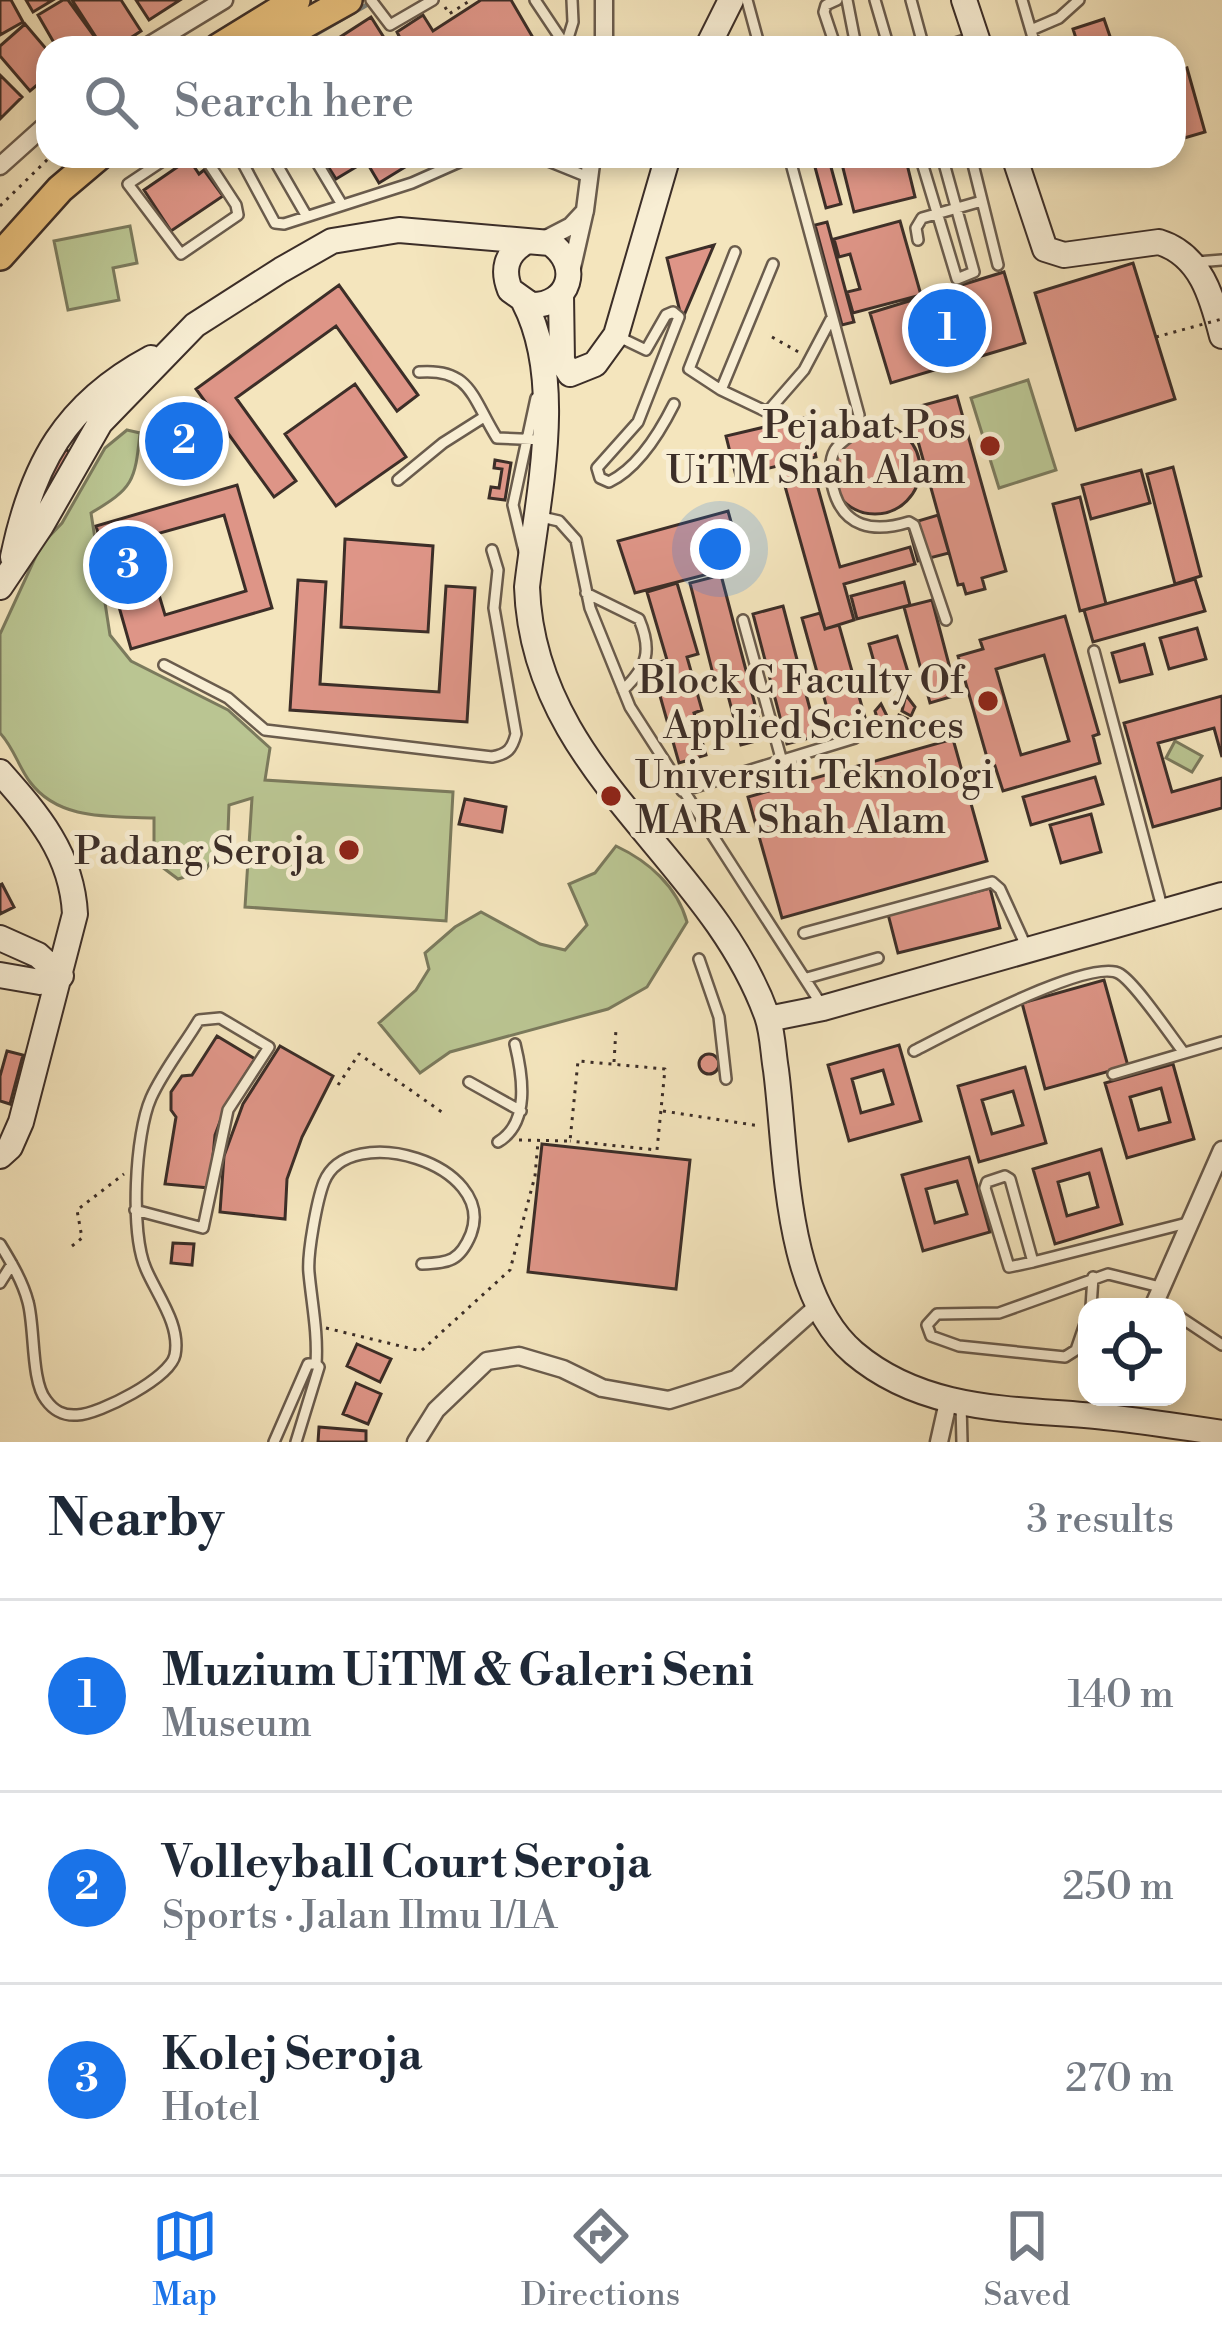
<!DOCTYPE html>
<html lang="en">
<head>
<meta charset="utf-8">
<style>
  :root { --surface:#fff; --page:#f6f6f7; --text:#1f2937; --muted:#747a83; --line:#e0e1e3; --accent:#1a73e8 }
  body { margin:0; font-family:"Libre Bodoni",serif; background:var(--page); color:var(--text) }
  .controls { position:absolute; right:36px; bottom:36px; display:grid; overflow:hidden; border-radius:24px; box-shadow:0 6px 18px #0003 }
  .controls button { width:108px; height:108px; display:grid; place-items:center; padding:0; border:0; border-bottom:3px solid var(--line); background:var(--surface); color:var(--text); font:60px sans-serif }
  .you { position:absolute; left:720px; top:549px; width:42px; height:42px; margin:-30px; border:9px solid #fff; border-radius:50%; background:#1a73e8; box-shadow:0 0 0 18px #1a73e833 }
  .badge { display:grid; place-items:center; width:78px; height:78px; border-radius:50%; background:var(--accent); color:#fff; font-size:39px; font-weight:700 }
  .pin { position:absolute; translate:-50% -50%; border:6px solid #fff; box-shadow:0 3px 12px #0006 }
  .list { margin:0; padding:0; list-style:none }
  h2 { display:flex; justify-content:space-between; align-items:center; height:156px; margin:0; padding:0 48px; font-size:51px }
  h2 small { font-size:39px; font-weight:400; color:var(--muted) }
  .list li { display:grid; grid-template-columns:78px 1fr auto; gap:36px; align-items:center; box-sizing:border-box; height:192px; padding:0 48px; border-top:3px solid var(--line) }
  .list b { display:block; font-size:45px; white-space:nowrap }
  .list p { margin:0; font-size:39px; white-space:nowrap; color:var(--muted) }
  .list em { font-size:39px; font-style:normal; color:var(--muted) }
  .icon { flex:none; width:66px; height:66px; fill:none; stroke:currentColor; stroke-width:2; stroke-linecap:round; stroke-linejoin:round }
  .map { position:relative; flex:none; width:1222px; height:1442px; overflow:hidden }
  .search { position:absolute; background:var(--surface); box-shadow:0 6px 18px #0003; left:36px; right:36px; top:36px; height:132px; display:flex; align-items:center; gap:30px; box-sizing:border-box; padding:0 42px; border-radius:36px; color:var(--muted); font-size:45px }
  .sheet { height:732px; background:var(--surface) }
  nav { display:flex; justify-content:space-around; align-items:center; box-sizing:border-box; height:168px; border-top:3px solid var(--line); background:var(--surface); font-size:33px; color:var(--muted) }
  nav a { display:grid; justify-items:center; gap:6px }
  nav .on { color:var(--accent) }
  .map>svg:first-child { display:block }
  .green { fill:#bac592; stroke:#7b7a5d; stroke-width:3 }
  .lines { fill:none; stroke-linecap:round; stroke-linejoin:round }
  .stream { stroke:#798381; stroke-width:4.5 }
  .building { fill:#de9587; stroke:#3c2e28; stroke-width:3; fill-rule:evenodd }
  .lane-casing { stroke:#6a5c4d; stroke-width:14 }
  .street-casing { stroke:#6a5c4d; stroke-width:21 }
  .secondary-casing { stroke:#3c2e28; stroke-width:28 }
  .primary-casing { stroke:#3c2e28; stroke-width:32 }
  .path { stroke:#3c2e28; stroke-width:3; stroke-dasharray:3 6; stroke-linecap:butt }
  .lane { stroke:#f8eed4; stroke-width:9 }
  .street { stroke:#f8eed4; stroke-width:16 }
  .secondary { stroke:#f8eed4; stroke-width:24 }
  .primary { stroke:#eac27e; stroke-width:27 }
  .path-bridge { stroke:#3c2e28; stroke-width:3; stroke-dasharray:3 6; stroke-linecap:butt }
  .poi-dot { fill:#8f2418; stroke:#f8eed4; stroke-width:4.5 }
  .labels { text-anchor:middle; stroke-width:10; stroke-linejoin:round; paint-order:stroke }
  .poi-label { font-size:39px; fill:#3c2e28; stroke:#f8eed4; text-anchor:end }
</style>
</head>
<body>
<div class="map">
<svg width="1222" height="1442" viewBox="0 0 1222 1442">
  <rect width="100%" height="100%" fill="#f4e5bd"/>
  <filter id="stains"><feTurbulence type="fractalNoise" baseFrequency=".00167" numOctaves="4"/><feColorMatrix values="0 0 0 0 .2 0 0 0 0 .09 0 0 0 0 .02 0 0 0 .5 -.17"/></filter>
  <radialGradient id="worn" r=".72"><stop offset=".6" stop-color="#630" stop-opacity="0"/><stop offset="1" stop-color="#630" stop-opacity=".3"/></radialGradient>
  <path class="green" d="M130,226L137,263L113,268L119,300L68,310L54,241Z
    M1028,380L1056,470L999,488L971,398Z
    M127,430L140,433C135,482 133,488 91,513L110,635L131,661L228,710L270,748L265,780L453,792L446,921L245,907L252,798L229,805L228,832L205,871L178,879L154,861V818C111,816 59,821 30,782C18,766 14,748 0,733V634L41,545L62,523L105,448Z
    M1175,741L1202,756L1192,772L1166,758Z
    M616,846C648,861 677,886 687,922L647,987L608,1009L450,1052L420,1073L379,1023L416,990L429,969L425,953L455,927L481,912L540,944L565,950L587,925L569,884L595,873Z"/>
  <g class="lines">
    <path class="stream" d="M292,48L370,3"/>
  </g>
  <path class="building" d="M0,0H11L23,22L0,35Z
    M26,0H53L33,12Z
    M63,0H68L97,40L85,48H57L38,15Z
    M72,0H121L141,31L115,48H103Z
    M136,0H180L149,20Z
    M481,0H511L539,48H405L397,32L423,15L433,31Z
    M371,17L383,36L363,48H339L334,41Z
    M1104,19L1114,48H1079L1073,29Z
    M25,24L48,51V76L30,91L0,56V46Z
    M1187,68L1205,132L1174,141V72Z
    M0,75L22,97L0,119Z
    M331,156H423L379,183L366,161L336,179L324,160Z
    M812,156H828L841,204L826,208Z
    M840,156H905L915,197L854,212Z
    M189,159L199,174L204,170L223,196L171,231L144,190Z
    M900,221L921,295L853,313L847,292L860,289L850,254L839,257L834,239Z
    M827,222L854,322L842,325L815,225Z
    M714,245L682,320L667,258Z
    M1133,263L1175,399L1076,430L1035,293Z
    M1004,272L1025,343L891,383L870,313Z
    M339,285L418,395L397,411L336,326L236,398L296,481L274,497L196,389Z
    M355,384L406,457L336,506L285,434Z
    M957,396L1006,571L982,578L985,589L966,594L963,584L958,585L909,409Z
    M807,417L816,457L736,476L726,436Z
    M830 469a45 45 0 1 1 90 0a45 45 0 1 1-90 0Z
    M62,447L77,457L59,484L44,474Z
    M495,460L511,463L505,500L489,498L491,487L499,488L502,469L494,468Z
    M811,463L840,567L910,547L915,564L844,584L854,620L825,629L781,472Z
    M1173,467L1201,576L1175,584L1147,474Z
    M1141,470L1150,503L1091,519L1082,485Z
    M237,485L272,608L131,649L96,526ZM224,515L246,591L165,615L142,538Z
    M1080,497L1106,604L1080,611L1053,504Z
    M728,511L743,565L635,593L618,541Z
    M938,515L949,553L918,561L908,524Z
    M345,539L433,546L428,632L341,627Z
    M721,575L764,739L741,745L724,680L715,682L690,583Z
    M1195,579L1205,611L1093,642L1084,610Z
    M298,580L326,582L320,684L439,692L446,586L475,588L467,722L290,710Z
    M904,582L910,605L857,619L851,596Z
    M677,583L698,654L687,657L702,710L694,713L706,755L679,763L651,664L667,660L647,592Z
    M932,600L957,695L930,703L904,607Z
    M783,606L817,736L787,744L753,614Z
    M820,613L825,629L839,625L866,721L833,730L802,618Z
    M1065,616L1099,734L1093,736L1100,763L1003,791L995,766L990,768L958,656L983,649L980,640ZM1044,655L1069,741L1021,755L996,669Z
    M1197,628L1206,659L1169,669L1160,638Z
    M897,636L908,672L879,680L869,644Z
    M1144,644L1152,674L1120,682L1112,653Z
    M906,695L915,707L911,716L902,711Z
    M1222,696V757L1214,728L1158,743L1172,792L1222,778V808L1153,827L1124,723Z
    M881,704L889,720L886,726L878,721L875,711Z
    M899,715L908,719L905,727L897,729L889,726L892,720L897,722Z
    M953,739L987,861L782,918L748,797Z
    M1095,777L1103,804L1031,825L1023,797Z
    M465,799L506,807L502,832L459,824Z
    M1091,814L1101,852L1061,863L1050,825Z
    M2,884L14,907L0,914V885Z
    M990,888L1000,928L898,953L888,914Z
    M1104,980L1128,1066L1045,1089L1022,1003Z
    M217,1036L255,1059L227,1103L215,1135L210,1188L165,1184L176,1117L171,1110V1092L182,1076L192,1075Z
    M899,1045L921,1121L849,1141L828,1065ZM883,1070L893,1104L861,1113L852,1079Z
    M280,1046L333,1076L302,1137L287,1179L285,1219L220,1212L224,1156L243,1104Z
    M7,1051L23,1055L10,1104L0,1101V1076Z
    M699 1064a10 10 0 1 1 20 0a10 10 0 1 1-20 0Z
    M1173,1064L1194,1139L1127,1158L1105,1083ZM1161,1088L1170,1122L1139,1130L1130,1097Z
    M1025,1067L1046,1143L979,1162L958,1086ZM1013,1091L1023,1125L992,1134L982,1100Z
    M542,1144L690,1160L676,1289L528,1272Z
    M1101,1149L1122,1224L1055,1244L1033,1169ZM1089,1173L1098,1207L1067,1216L1058,1182Z
    M969,1157L990,1232L923,1251L902,1175ZM957,1181L967,1214L935,1223L926,1189Z
    M173,1243L194,1244L192,1265L171,1263Z
    M357,1344L391,1359L380,1382L347,1366Z
    M356,1383L381,1394L368,1424L343,1414Z
    M319,1427L366,1431V1442H318Z"/>
  <g class="lines">
    <defs>
      <path id="lane" d="M371,0L390,25L433,0
        M535,0L565,45
        M747,0L760,48
        M875,0L889,48
        M911,0L924,48
        M1022,0L1036,48
        M1031,30L1059,18L1079,0
        M565,48L573,22L572,0
        M836,48L824,12L826,5L837,0
        M840,48L855,41L847,0
        M940,48L971,38
        M170,156L128,184L181,254L238,215L236,205L204,156
        M239,156L275,223L284,224L412,183L473,156
        M272,156L306,215
        M313,156L341,203
        M536,156L588,177
        M789,156L859,415L858,430C851,436 840,442 835,450C829,460 830,476 833,488C843,528 874,533 909,522L914,525L946,620
        M920,156L957,279L974,272L942,156
        M971,156L998,265
        M918,240L916,228L922,218L982,201
        M1197,262L1222,260
        M773,264L721,390L765,411L770,409L804,370L831,319
        M619,337L646,350L666,315L673,312L679,317L638,422L597,468L600,478L609,482C638,468 660,432 674,404
        M419,372C471,368 472,398 497,438L544,440
        M721,390L689,369L735,252
        M398,480L443,443L484,417
        M537,516L559,521L576,540L590,608L630,707L821,1004
        M524,551L513,505L536,398
        M586,593L639,619C652,650 648,666 623,690
        M743,620L781,758
        M1094,651L1162,907
        M164,665L228,698L265,730L492,757C508,754 512,749 516,734L494,608L498,570L492,550
        M682,791L855,738
        M804,933L992,882L1000,889L1026,946
        M699,959L719,1017L726,1079
        M807,978L878,958
        M914,1051C945,1035 1092,956 1120,974C1137,985 1170,1035 1184,1053
        M1113,1074L1222,1042
        M469,1082L521,1111
        M498,1142C530,1123 523,1077 515,1044
        M1005,1176L1010,1179L1033,1262L1009,1267L985,1188L987,1182Z
        M0,1244C11,1262 23,1282 28,1302C35,1327 31,1382 46,1400C54,1411 63,1416 77,1415C100,1414 170,1378 175,1355C181,1325 157,1295 146,1269C130,1233 135,1134 151,1098C163,1071 184,1045 199,1020L220,1018L269,1047L228,1110L203,1228L135,1210
        M1033,1262L1191,1222
        M0,1283L12,1264
        M1091,1307L1093,1277
        M1177,1315L1222,1345
        M1087,1318L1076,1350L1065,1357L959,1346L931,1336L927,1325L937,1314L999,1313L1108,1274L1160,1287
        M316,1364C318,1332 312,1305 309,1273C307,1254 317,1200 324,1182C349,1120 497,1164 471,1234C460,1261 449,1263 422,1264
        M961,1404L962,1442
        M274,1442L308,1364H316L319,1367L296,1442"/>
      <path id="street" d="M604,0V48
        M145,48L224,0
        M0,166L48,123
        M542,241L571,226L585,211
        M570,276L585,210L592,156
        M1153,1307L1222,1150
        M416,1442L436,1410L487,1361L519,1356L563,1369L602,1388L669,1400L736,1379L818,1306
        M939,1442L948,1402"/>
      <path id="secondary" d="M964,0L980,48
        M707,48L731,0
        M1014,156L1045,249L1064,255L1159,242C1201,255 1212,297 1222,336
        M561,295L562,361L570,374L595,364L616,335L668,156
        M524,302C566,383 537,499 527,587C533,772 710,857 767,1016C773,1033 773,1053 776,1070C787,1156 784,1293 854,1353C926,1414 1017,1408 1105,1417C1144,1421 1183,1427 1222,1433
        M13,557C32,465 65,404 151,358
        M0,587L41,526L100,423L195,325L281,270L332,241L399,230L550,243C582,265 570,306 531,305L510,290C502,270 506,254 524,243
        M0,772C38,815 72,854 75,914L21,1122L10,1147L0,1156
        M0,938L38,955L61,976L40,982L0,975
        M768,1019L823,1008L1222,895"/>
      <path id="primary" d="M218,48L296,0
        M262,48L348,0
        M0,256L60,189L99,156"/>
    </defs>
    <use href="#lane" class="lane-casing"/>
    <use href="#street" class="street-casing"/>
    <use href="#secondary" class="secondary-casing"/>
    <use href="#primary" class="primary-casing"/>
    <path class="path" d="M445,7L449,14L471,0
      M0,206L51,156
      M772,337L802,354
      M614,1062L616,1029
      M338,1085L359,1054L446,1115
      M663,1111L760,1126
      M519,1140L570,1141L578,1061L665,1069L657,1150L570,1141
      M72,1246L82,1238L77,1210L124,1174
      M326,1328L421,1351L510,1270L535,1176L538,1142"/>
    <use href="#lane" class="lane"/>
    <use href="#street" class="street"/>
    <use href="#secondary" class="secondary"/>
    <use href="#primary" class="primary"/>
    <path class="path-bridge" d="M1156,337L1222,319"/>
  </g>
  <g class="poi-dot">
    <circle cx="990" cy="446" r="12"/>
    <circle cx="988" cy="701" r="12"/>
    <circle cx="611" cy="796" r="12"/>
    <circle cx="349" cy="850" r="12"/>
  </g>
  <g class="labels">
    <g class="poi-label">
      <text x="966" y="438">Pejabat Pos<tspan x="966" dy="45">UiTM Shah Alam</tspan></text>
      <text x="964" y="693">Block C Faculty Of<tspan x="964" dy="45">Applied Sciences</tspan></text>
      <text x="635" y="788" text-anchor="start">Universiti Teknologi<tspan x="635" dy="45">MARA Shah Alam</tspan></text>
      <text x="325" y="864">Padang Seroja</text>
    </g>
  </g>
  <rect width="100%" height="100%" filter="url(#stains)"/>
  <rect width="100%" height="100%" fill="url(#worn)"/>
</svg>
<div class="controls">
<button><svg class="icon" aria-label="locate" viewBox="0 0 24 24"><circle cx="12" cy="12" r="6"/><path d="M12 2v4M12 18v4M2 12h4M18 12h4"/></svg></button>
</div>
<div class="you"></div>
<div class="pin badge" style="left:947px;top:328px">1</div>
<div class="pin badge" style="left:184px;top:441px">2</div>
<div class="pin badge" style="left:128px;top:565px">3</div>
<div class="search"><svg class="icon" aria-label="search" viewBox="0 0 24 24"><circle cx="10" cy="10" r="6"/><path d="M15 15l6 6"/></svg>Search here</div>
</div>
<section class="sheet">
<h2>Nearby<small>3 results</small></h2>
<ul class="list">
<li><span class="badge">1</span><div><b>Muzium UiTM &amp; Galeri Seni</b><p>Museum</p></div><em>140 m</em></li>
<li><span class="badge">2</span><div><b>Volleyball Court Seroja</b><p>Sports · Jalan Ilmu 1/1A</p></div><em>250 m</em></li>
<li><span class="badge">3</span><div><b>Kolej Seroja</b><p>Hotel</p></div><em>270 m</em></li>
</ul>
</section>
<nav>
<a class="on"><svg class="icon" aria-label="map" viewBox="0 0 24 24"><path d="M3 6l6-2 6 2 6-2v14l-6 2-6-2-6 2zM9 4v14M15 6v14"/></svg>Map</a>
<a><svg class="icon" aria-label="directions" viewBox="0 0 24 24"><path d="M12 3l9 9-9 9-9-9zM9 14v-3h6M13 9l2 2-2 2"/></svg>Directions</a>
<a><svg class="icon" aria-label="saved" viewBox="0 0 24 24"><path d="M7 4h10v16l-5-4-5 4z"/></svg>Saved</a>
</nav>
</body>
</html>
